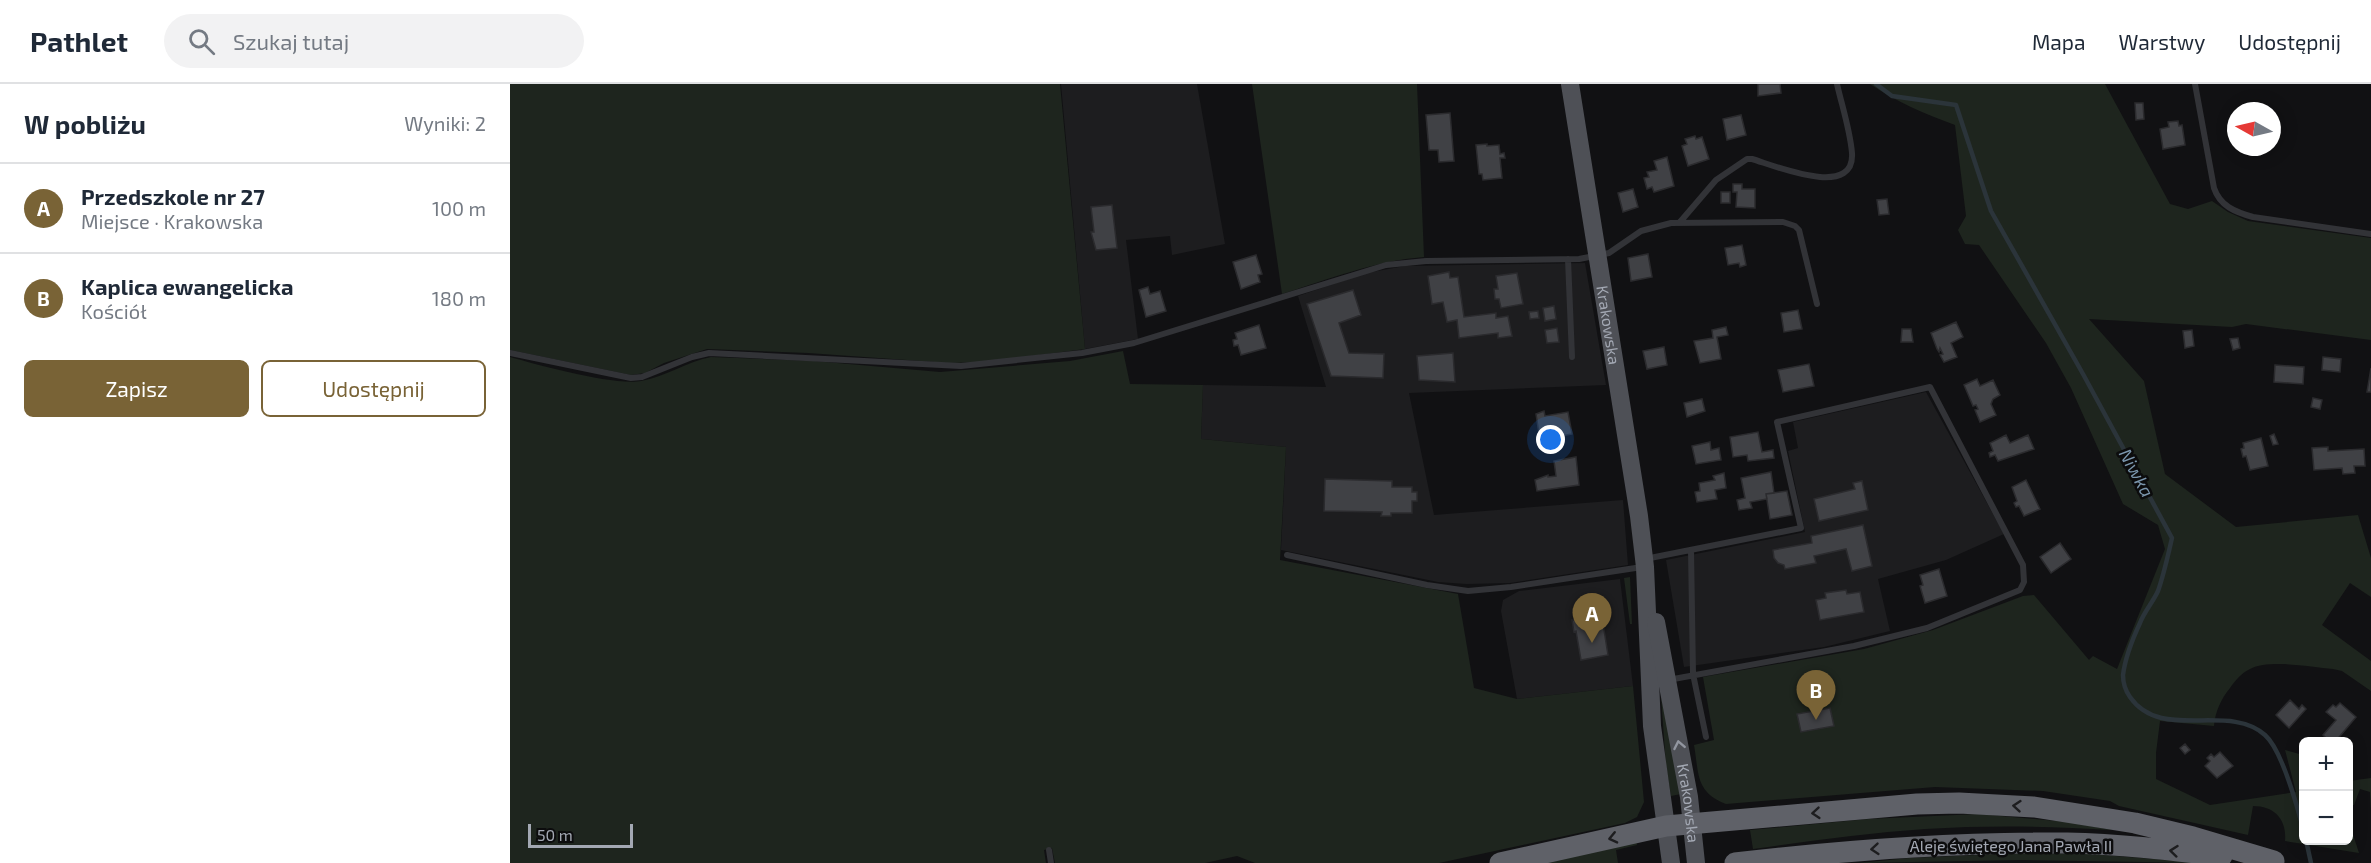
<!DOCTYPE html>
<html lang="pl">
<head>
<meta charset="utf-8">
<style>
  :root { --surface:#fff; --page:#f2f2f3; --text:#1f2937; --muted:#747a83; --line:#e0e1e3; --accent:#796336 }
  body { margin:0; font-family:"Exo 2",sans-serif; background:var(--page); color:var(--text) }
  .controls { position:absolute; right:18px; bottom:18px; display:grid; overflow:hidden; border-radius:9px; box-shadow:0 3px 15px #0003 }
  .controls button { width:54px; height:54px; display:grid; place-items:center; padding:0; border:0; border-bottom:2px solid var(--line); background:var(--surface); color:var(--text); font:30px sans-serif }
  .compass { position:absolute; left:1717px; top:18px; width:54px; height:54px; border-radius:50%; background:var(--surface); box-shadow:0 3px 15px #0003; rotate:278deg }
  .scale { position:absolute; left:18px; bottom:15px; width:105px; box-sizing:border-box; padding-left:6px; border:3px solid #a3a8b3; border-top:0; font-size:16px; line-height:21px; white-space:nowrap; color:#a3a8b3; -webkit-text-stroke:4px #0c0c0d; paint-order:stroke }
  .you { position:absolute; left:1041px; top:356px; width:21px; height:21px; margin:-15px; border:4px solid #fff; border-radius:50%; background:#1a73e8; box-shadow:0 0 0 9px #1a73e833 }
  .badge { display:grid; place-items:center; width:39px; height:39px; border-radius:50%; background:var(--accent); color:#fff; font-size:20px; font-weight:700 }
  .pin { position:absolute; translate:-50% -50px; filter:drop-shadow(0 2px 3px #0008) }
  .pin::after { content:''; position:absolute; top:32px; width:21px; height:18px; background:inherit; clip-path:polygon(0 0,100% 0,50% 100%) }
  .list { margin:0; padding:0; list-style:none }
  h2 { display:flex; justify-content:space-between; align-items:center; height:78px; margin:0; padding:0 24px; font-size:26px }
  h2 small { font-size:20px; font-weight:400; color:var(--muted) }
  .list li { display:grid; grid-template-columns:39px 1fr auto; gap:18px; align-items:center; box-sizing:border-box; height:90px; padding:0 24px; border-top:2px solid var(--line) }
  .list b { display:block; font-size:22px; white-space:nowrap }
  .list p { margin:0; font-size:20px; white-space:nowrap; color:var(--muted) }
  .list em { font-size:20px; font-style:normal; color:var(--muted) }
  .actions { display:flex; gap:12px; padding:18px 24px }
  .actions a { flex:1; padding:14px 0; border:2px solid var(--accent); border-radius:9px; text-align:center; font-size:21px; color:var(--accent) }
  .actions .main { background:var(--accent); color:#fff }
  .icon { flex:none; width:33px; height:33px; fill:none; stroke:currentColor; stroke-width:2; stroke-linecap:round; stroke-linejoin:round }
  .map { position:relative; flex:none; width:1861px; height:779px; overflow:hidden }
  header { display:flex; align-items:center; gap:36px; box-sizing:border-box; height:84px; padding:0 30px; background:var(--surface); border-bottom:2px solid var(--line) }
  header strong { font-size:28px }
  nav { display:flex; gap:33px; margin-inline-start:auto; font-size:21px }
  .search { width:420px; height:54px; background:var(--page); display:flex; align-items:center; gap:15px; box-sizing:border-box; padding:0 21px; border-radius:33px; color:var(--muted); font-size:22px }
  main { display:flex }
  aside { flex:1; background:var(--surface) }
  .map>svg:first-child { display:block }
  .built { fill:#1d1d1f }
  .green { fill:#1e251e }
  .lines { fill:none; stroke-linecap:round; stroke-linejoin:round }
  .stream { stroke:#2b343a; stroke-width:4.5 }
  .building { fill:#404145; stroke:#2b2b2e; stroke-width:1.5 }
  .lane { stroke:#323337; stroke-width:6 }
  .primary { stroke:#4e5056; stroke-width:18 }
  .highway { stroke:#5f6168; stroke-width:21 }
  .oneway { stroke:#9296a0 }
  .oneway2 { stroke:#1d1d1f }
  .labels { text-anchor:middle; stroke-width:5; stroke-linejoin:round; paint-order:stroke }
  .street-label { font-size:16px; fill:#a3a8b3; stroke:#0c0c0d }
  .water-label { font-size:18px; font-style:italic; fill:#7b96ad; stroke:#0c0c0d }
</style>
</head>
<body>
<header>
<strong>Pathlet</strong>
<div class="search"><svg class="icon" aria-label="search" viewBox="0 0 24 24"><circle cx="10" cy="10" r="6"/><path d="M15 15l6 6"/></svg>Szukaj tutaj</div>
<nav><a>Mapa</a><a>Warstwy</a><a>Udostępnij</a></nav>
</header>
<main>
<aside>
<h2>W pobliżu<small>Wyniki: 2</small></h2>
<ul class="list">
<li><span class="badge">A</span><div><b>Przedszkole nr 27</b><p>Miejsce · Krakowska</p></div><em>100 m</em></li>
<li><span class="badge">B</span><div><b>Kaplica ewangelicka</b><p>Kościół</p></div><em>180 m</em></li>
</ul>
<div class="actions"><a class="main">Zapisz</a><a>Udostępnij</a></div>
</aside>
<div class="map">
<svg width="1861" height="779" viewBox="0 0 1861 779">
  <rect width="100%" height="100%" fill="#111113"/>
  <path class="built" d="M551,0H687L715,160L662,171L660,152L616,156L628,255L575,265Z
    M1075,179L1096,301L899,309L924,431L1113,416L1118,481L1000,499L957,500L928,498L771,466L776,363L691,355L693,301L816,303L788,212L856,189L895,182Z
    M1416,308L1494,450L1436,476L1368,495L1380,547L1314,563L1174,583L1156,476L1295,448L1278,367L1288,364L1283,338Z
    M1110,495L1123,602L1007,615L991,527L993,516L1009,507Z"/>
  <path class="green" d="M0,0H550L575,265L474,278L439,279L298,269L197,265L154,279L135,289L121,291L0,266Z
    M742,0H907L914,173C865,177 819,195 772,210Z
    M1360,0H1595L1660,120L1678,125L1702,117L1718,128L1738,137L1861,154V256L1736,240L1722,243L1579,235L1634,297L1655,390L1726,443L1848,431L1861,474V513L1840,499L1812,541L1861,577V607L1832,587L1823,585C1801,583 1759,575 1740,585C1731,589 1725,597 1720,604C1711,615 1705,628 1704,642L1650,637L1646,669V695L1700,721L1786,708L1775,666L1793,671L1794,756H1838L1839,738L1849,769L1775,757C1777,736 1765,722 1743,722L1738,751L1609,722L1600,717L1533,707L1425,703L1216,720C1185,708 1189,689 1184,661L1204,656L1193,593L1354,565L1423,546L1513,512L1524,511L1579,576L1583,572L1607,585L1655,465L1648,441L1613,420L1561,304L1536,259L1469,161L1455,160L1448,146L1456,132L1445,41C1415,30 1387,18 1360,0Z
    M613,267L620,300L693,301L691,355L776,363L770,476L948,510L964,604L1007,615L1123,602L1134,718L1127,733L1115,739L929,779H745L727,772L695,779H545L542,764L534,766L536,779H0V273C28,281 105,302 131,297C155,293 176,278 201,273L304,277L430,288L560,277Z
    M1120,493L1122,540H1120L1114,494Z
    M1151,612L1171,710L1161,712L1156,682Z
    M1861,694V727L1860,708L1850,705L1844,721H1839V697Z
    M1468,730L1558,738L1602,746C1540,742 1478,741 1415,745C1357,749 1300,757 1243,765L1240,746L1358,735Z
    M1126,756L1127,761L1106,766L1108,779H1021Z
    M1513,769L1580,770L1695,779L1512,776L1349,779L1399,774Z"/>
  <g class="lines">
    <path class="stream" d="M1366,0L1382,12L1446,21L1481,127L1573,290L1662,454C1658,471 1654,490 1648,507C1643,518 1634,528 1630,539C1623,554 1615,575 1613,591C1613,599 1615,606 1620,613C1651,658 1718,618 1755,651C1772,666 1788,725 1794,748
      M1796,756L1801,779"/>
  </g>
  <path class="building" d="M1248,0H1270L1271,9L1248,12Z
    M1625,19H1633L1634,35L1626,36Z
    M940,29L944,77L929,78L928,66H919L916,31Z
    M1231,31L1236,51L1217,56L1213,35Z
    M1668,37L1669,42L1672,41L1675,61L1653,65L1650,45L1659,43L1658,38Z
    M1185,52L1186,55L1192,53L1199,75L1178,82L1172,62L1177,60L1175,55Z
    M977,60V62L989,61L990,70L994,69L995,74H990L992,94L973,96L972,90H969L966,61Z
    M1157,73L1164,102L1144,108L1142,103L1137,105L1134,94L1139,93L1137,88L1147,86L1144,77Z
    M1223,100H1232V105H1245V124L1226,123L1227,108H1223Z
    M1123,105L1128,123L1113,128L1108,109Z
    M1211,108H1220V119H1211Z
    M1377,115L1379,130L1369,131L1367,116Z
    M602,121L607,164L586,166L581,148H584L581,123Z
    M1232,161L1236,181L1230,183L1229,179L1218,181L1215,164Z
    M1138,170L1142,193L1121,197L1118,174Z
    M746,171L752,190L748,191L750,198L731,205L723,178Z
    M939,188L940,194L948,193L954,233L986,229V234L998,232L1002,252L988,254V249L949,254L947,236L937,238L933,218L922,220L918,192Z
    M1007,189L1013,220L991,224L989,215H985L984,205H988L986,192Z
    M638,203L640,210L650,207L656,227L636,233L629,206Z
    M843,206L851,231L829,239L839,269L874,270L873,294L821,292L797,220Z
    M1044,222L1046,235L1035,237L1033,224Z
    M1288,226L1292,245L1274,248L1271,229Z
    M1028,227L1029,234L1020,235L1019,228Z
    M1446,238L1453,253L1441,259L1447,273L1434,278L1430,271L1433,270L1430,264L1429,268L1427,265L1421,249Z
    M749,241L756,264L731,271L728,261L724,262L723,256L727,255L725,249Z
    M1216,243L1218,251L1207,253L1211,275L1190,279L1184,257L1203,254L1202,246Z
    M1047,244L1049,258L1037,259L1035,246Z
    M1392,245H1401L1403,258H1391Z
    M1682,246L1684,262L1675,264L1673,247Z
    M1728,254L1730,264L1723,266L1720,255Z
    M1154,263L1157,281L1137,285L1133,267Z
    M943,269L945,298L909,296L907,272Z
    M1813,273L1831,275L1830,288L1812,286Z
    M1299,280L1304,302L1273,308L1268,286Z
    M1765,281L1794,283L1793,300L1764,298Z
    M1861,284V308H1857Z
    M1467,295L1470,302L1483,296L1490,311L1483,315L1481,320L1486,331L1470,338L1465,326L1468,325L1466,321L1463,322L1454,301Z
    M1803,314L1812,316L1810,325L1801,323Z
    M1192,315L1195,327L1177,333L1174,319Z
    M1034,327L1035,332L1058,328L1062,350L1030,356L1026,330Z
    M1248,348L1252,368L1263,366L1264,374L1238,377L1237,371L1223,373L1220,353Z
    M1764,350L1768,360L1763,361L1760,352Z
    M1496,351L1500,359L1518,351L1524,365L1488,377L1485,371L1480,373L1479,369L1483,367L1480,359Z
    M1751,354L1758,382L1740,386L1736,372L1733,373L1731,365L1734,364L1733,359Z
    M1200,358L1201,366L1209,364L1211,376L1186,380L1182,362Z
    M1818,363V367L1854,365L1855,382H1844L1845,389L1833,390L1832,384L1804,386L1802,364Z
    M1066,373L1069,401L1027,407L1025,396L1038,391V393L1046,392L1044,377Z
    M1261,388L1264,409L1256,410L1257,415L1240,418L1242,424L1229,426L1227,416L1235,414L1231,394Z
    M1214,389L1216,404L1205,406L1207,415L1187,418L1185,408L1190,407L1189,399L1205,396L1203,392Z
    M815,395L882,397V403H902V408H907V417H902V429H881V432H871L872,428L814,427Z
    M1516,396L1530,425L1514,432L1509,422L1506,423L1504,419L1507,417L1502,403Z
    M1352,397L1358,426L1309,437L1304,415L1345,405L1343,399Z
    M1277,407L1282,431L1260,435L1256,410Z
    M1353,441L1362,482L1342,487L1336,465L1304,472L1306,479L1275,485L1274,481L1268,479L1264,474L1263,466L1302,459L1301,452Z
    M1550,459L1561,475L1541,489L1530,473Z
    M1429,485L1437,512L1415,519L1410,502L1413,501L1410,491Z
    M1336,506L1337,510L1350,508L1354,528L1310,536L1306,516L1316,514L1315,509Z
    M1090,521L1098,571L1071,576L1066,547L1064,548L1062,536H1065L1063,525Z
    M1780,616L1789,625L1792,621L1796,625L1779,644L1766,631Z
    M1830,619L1846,633L1825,658H1820L1813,651L1826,636L1816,628L1823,621L1826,623Z
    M1320,624L1324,642L1291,648L1287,630Z
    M1675,660L1680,666L1675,670L1670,664Z
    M1710,668L1723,682L1707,694L1695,682L1700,677L1697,674L1701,670L1704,673Z"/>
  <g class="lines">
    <path class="lane" d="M1685,0L1704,104C1710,122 1725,128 1743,133L1861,150
      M1170,138L1206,96L1237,75H1242C1263,81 1345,116 1342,69C1340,46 1332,22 1327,0
      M1058,175L1062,273
      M0,269L121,294L132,293L182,273L199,269L451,282L572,269L624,259L876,181L916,177L1069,175L1099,169L1131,147L1161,139L1273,138L1285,142L1289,146L1307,220
      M1181,466L1183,590L1196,653
      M777,471L917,501L958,507L1001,503L1132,483
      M1135,475L1291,444L1267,338L1420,303L1513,481L1514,498L1510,506L1417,544L1344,562L1158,596
      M539,766L541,779"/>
    <g class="primary">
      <path id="s1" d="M1060,0L1129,432L1135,483L1142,642L1161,779"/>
      <path id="s2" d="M1146,538L1179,713L1186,779"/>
    </g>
    <path class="highway" d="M990,779L1156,742L1407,720L1449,719L1524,723L1625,739L1683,753L1764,777
      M1225,779C1336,766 1446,758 1557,759C1609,760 1661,766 1712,772"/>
  </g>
  <defs><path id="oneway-chevron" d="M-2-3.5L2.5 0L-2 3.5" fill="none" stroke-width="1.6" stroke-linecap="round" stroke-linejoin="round" transform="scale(1.5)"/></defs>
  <use class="oneway" href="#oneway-chevron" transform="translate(1169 661) rotate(-101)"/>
  <g class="oneway2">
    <use href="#oneway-chevron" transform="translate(1507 722) rotate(-175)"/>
    <use href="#oneway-chevron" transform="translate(1306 729) rotate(175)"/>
    <use href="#oneway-chevron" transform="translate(1103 754) rotate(167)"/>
    <use href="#oneway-chevron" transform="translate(1365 765) rotate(175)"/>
    <use href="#oneway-chevron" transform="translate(1664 767) rotate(-174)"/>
  </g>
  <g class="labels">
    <g class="street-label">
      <text dy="6" stroke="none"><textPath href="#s1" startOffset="244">Krakowska</textPath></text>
      <text dy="6" stroke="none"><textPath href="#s2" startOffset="184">Krakowska</textPath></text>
      <text x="1501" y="768">Aleje świętego Jana Pawła II</text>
    </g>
    <g class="water-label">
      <text transform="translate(1626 389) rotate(61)" y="6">Niwka</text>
    </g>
  </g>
</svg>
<div class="controls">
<button>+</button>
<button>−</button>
</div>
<svg class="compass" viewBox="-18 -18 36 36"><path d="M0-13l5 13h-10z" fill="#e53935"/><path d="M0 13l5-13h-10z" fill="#747a83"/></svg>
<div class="scale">50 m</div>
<div class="you"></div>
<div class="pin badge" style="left:1082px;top:559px">A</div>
<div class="pin badge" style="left:1306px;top:636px">B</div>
</div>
</main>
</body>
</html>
